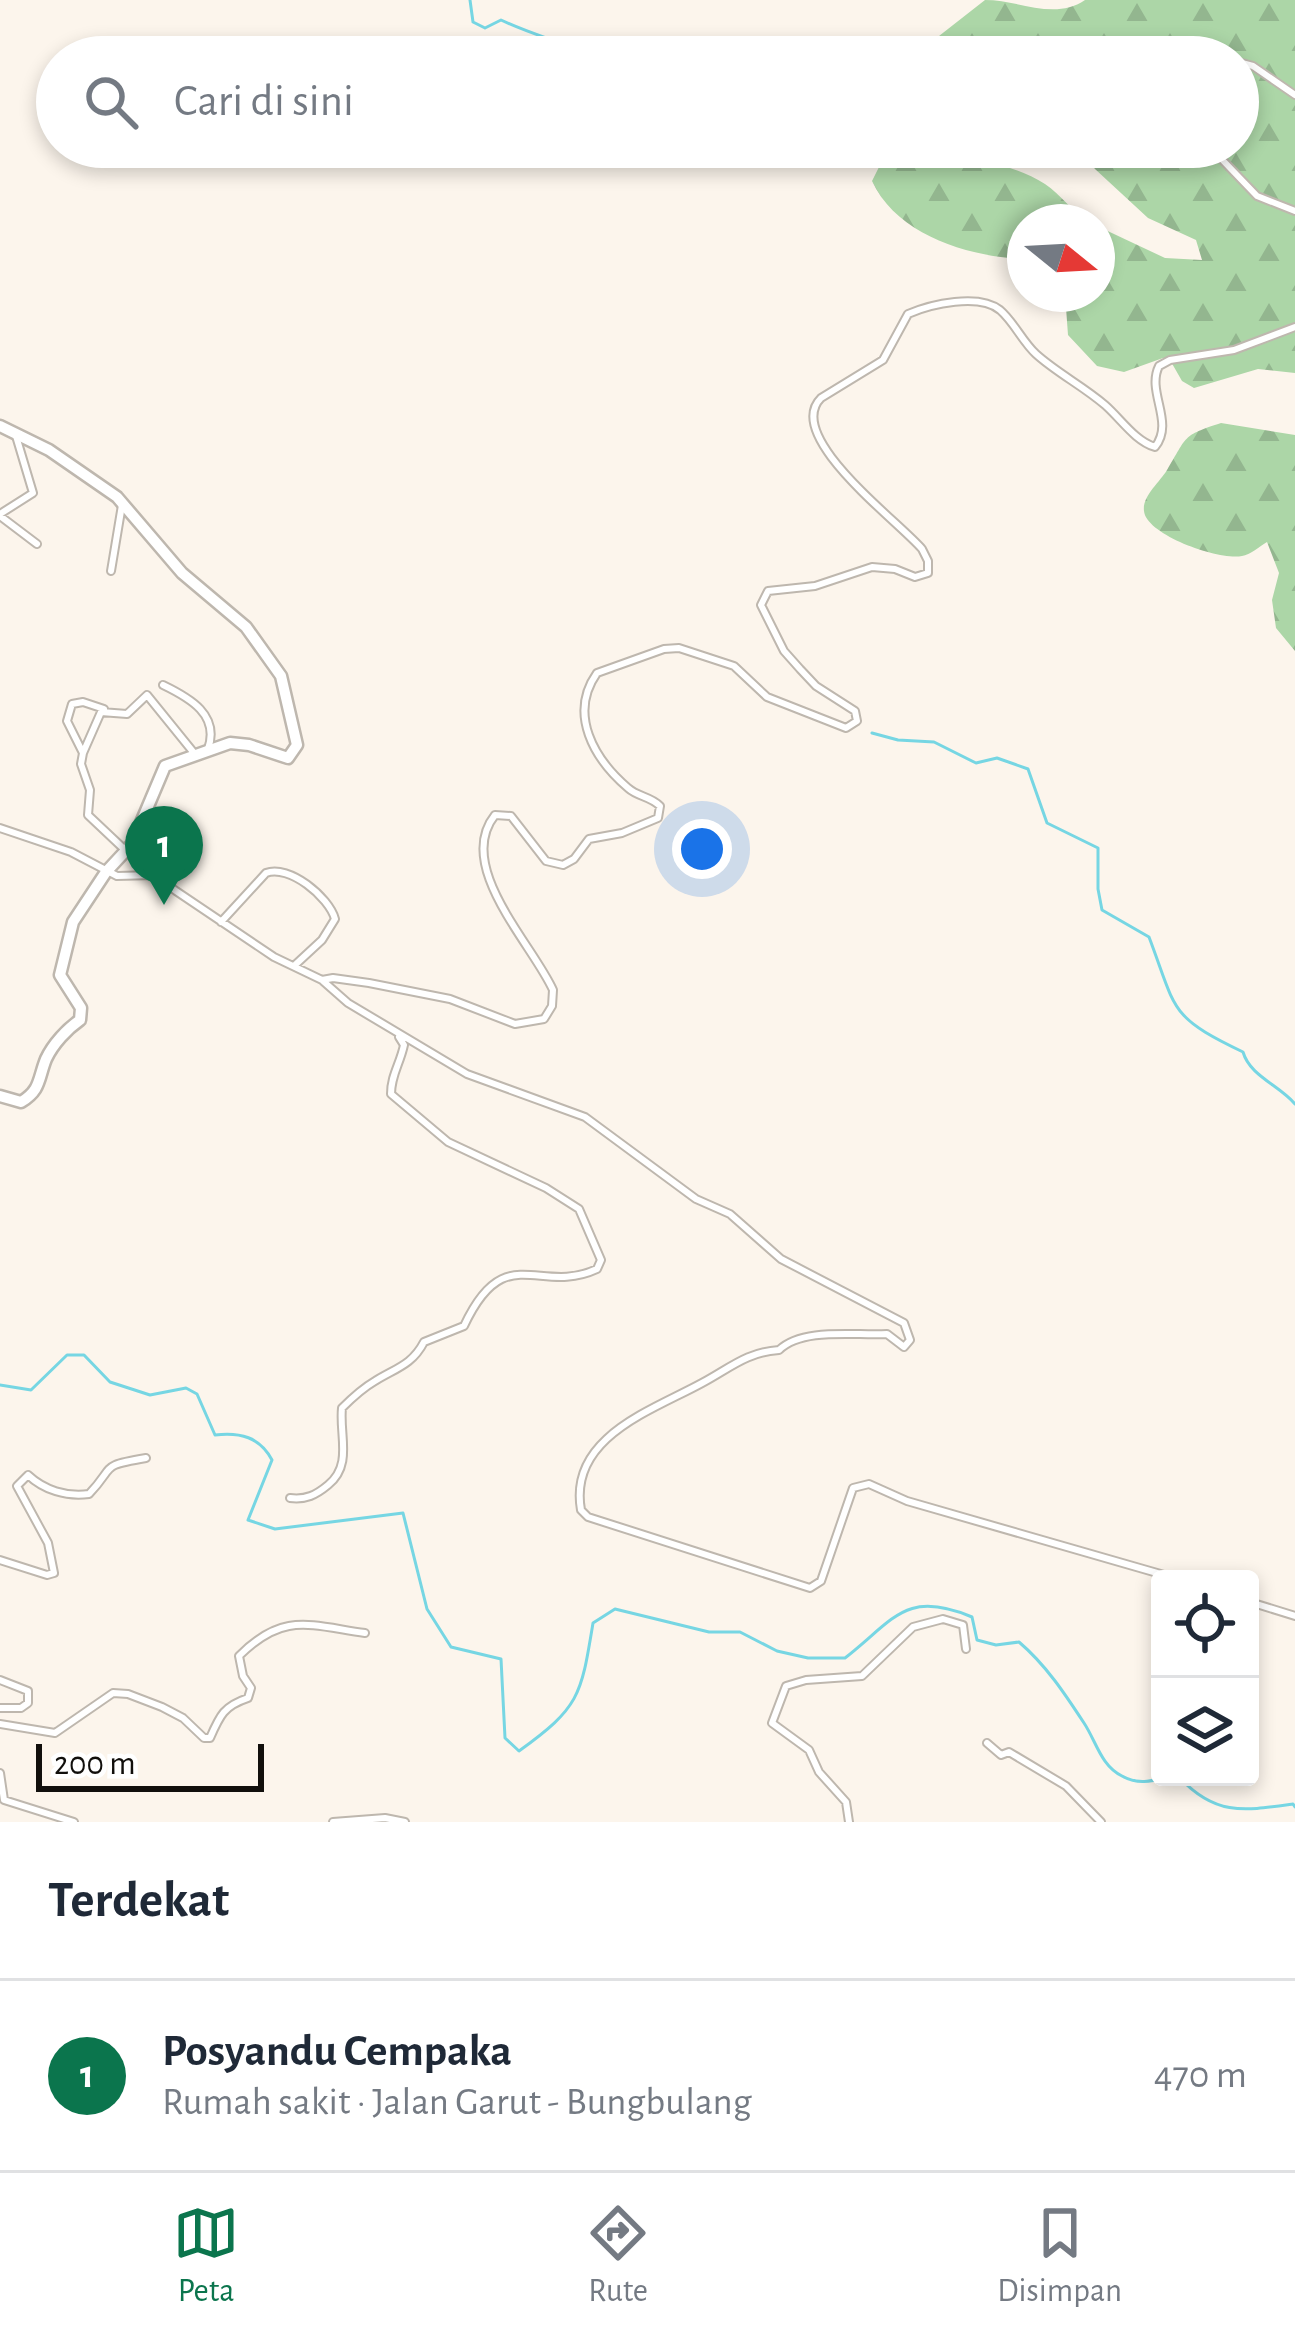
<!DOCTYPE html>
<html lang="id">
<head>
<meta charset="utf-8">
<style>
  :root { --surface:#fff; --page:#f2f2f3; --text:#1f2937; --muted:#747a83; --line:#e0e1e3; --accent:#0b754d }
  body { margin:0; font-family:"Alegreya Sans",sans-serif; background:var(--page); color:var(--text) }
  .controls { position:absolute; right:36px; bottom:36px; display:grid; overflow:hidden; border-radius:12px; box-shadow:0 6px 18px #0003 }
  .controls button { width:108px; height:108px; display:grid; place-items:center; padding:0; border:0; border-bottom:3px solid var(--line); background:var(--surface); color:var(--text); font:60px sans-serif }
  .compass { position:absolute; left:1007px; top:204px; width:108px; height:108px; border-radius:50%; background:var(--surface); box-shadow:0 6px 18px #0003; rotate:108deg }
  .scale { position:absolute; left:36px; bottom:30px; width:228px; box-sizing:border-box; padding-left:12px; border:6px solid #110f0c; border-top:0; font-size:33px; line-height:42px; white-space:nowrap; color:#110f0c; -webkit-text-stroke:9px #fff; paint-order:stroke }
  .you { position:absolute; left:702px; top:849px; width:42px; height:42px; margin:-30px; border:9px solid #fff; border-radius:50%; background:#1a73e8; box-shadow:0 0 0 18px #1a73e833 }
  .badge { display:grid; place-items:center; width:78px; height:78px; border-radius:50%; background:var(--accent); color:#fff; font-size:39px; font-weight:700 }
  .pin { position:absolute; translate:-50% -99px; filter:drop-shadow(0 3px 6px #0008) }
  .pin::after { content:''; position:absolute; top:63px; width:42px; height:36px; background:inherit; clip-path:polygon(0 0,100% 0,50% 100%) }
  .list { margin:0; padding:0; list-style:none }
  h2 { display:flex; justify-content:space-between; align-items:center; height:156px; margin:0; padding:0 48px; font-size:51px }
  h2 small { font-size:39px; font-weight:400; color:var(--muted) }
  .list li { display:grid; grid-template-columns:78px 1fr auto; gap:36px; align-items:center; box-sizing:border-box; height:192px; padding:0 48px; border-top:3px solid var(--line) }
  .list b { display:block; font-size:45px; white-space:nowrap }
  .list p { margin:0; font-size:39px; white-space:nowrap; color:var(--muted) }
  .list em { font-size:39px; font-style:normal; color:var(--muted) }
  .icon { flex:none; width:66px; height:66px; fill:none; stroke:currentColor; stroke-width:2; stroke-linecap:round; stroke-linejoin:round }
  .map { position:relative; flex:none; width:1295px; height:1822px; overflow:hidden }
  .search { position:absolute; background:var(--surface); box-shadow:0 6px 18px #0003; left:36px; right:36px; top:36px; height:132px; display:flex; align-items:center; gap:30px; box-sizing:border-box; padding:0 42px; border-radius:66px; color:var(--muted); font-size:45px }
  .sheet { height:348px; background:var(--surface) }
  nav { display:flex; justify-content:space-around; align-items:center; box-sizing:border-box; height:168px; border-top:3px solid var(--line); background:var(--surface); font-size:33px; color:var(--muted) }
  nav a { display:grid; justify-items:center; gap:6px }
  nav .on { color:var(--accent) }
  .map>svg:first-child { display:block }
  .forest { fill:url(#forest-firs) }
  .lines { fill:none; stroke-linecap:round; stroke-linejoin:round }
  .stream { stroke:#76d6e3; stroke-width:3 }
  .minor-casing { stroke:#beb7ae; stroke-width:10 }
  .primary-casing { stroke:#beb7ae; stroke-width:15 }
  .minor { stroke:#fff; stroke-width:6 }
  .primary { stroke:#fff; stroke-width:10 }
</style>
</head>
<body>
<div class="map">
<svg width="1295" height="1822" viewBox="0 0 1295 1822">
  <defs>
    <pattern id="forest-firs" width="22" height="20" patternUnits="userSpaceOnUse" patternTransform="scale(3)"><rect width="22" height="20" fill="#acd6a7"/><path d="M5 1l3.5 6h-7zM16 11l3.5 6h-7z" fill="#93b68f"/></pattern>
  </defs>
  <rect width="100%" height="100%" fill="#fcf5ec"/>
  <path class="forest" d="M985,0C1020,0 1054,21 1085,0H1295V373L1258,369L1194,388L1182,381L1170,360L1163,358L1124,372L1097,366L1068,335L1065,294H1097V226L1165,258L1202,260L1196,240L1148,218L1082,157L1059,147H1238V57H923L939,36Z
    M905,157C950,156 1007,159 1045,184C1061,195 1072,211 1088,222H1025V259C968,257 897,235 872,181L879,167Z
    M1221,423L1295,435V651L1276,628L1272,600L1279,573L1267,542C1260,546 1250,555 1242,556C1220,561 1146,535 1144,511C1142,496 1160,482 1167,470C1188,436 1181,436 1221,423Z"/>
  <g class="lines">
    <path class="stream" d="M470,0L473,22L485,28L501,20C532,35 563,42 595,57
      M654,57L671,51
      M872,733L898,740L934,742L976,763L997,758L1028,769L1047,823L1098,848V889L1102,910L1149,937C1177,1011 1168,1016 1243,1052C1250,1076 1279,1085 1295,1104
      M0,1385L31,1390L67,1355H84L110,1382L150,1395L186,1388L197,1394L215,1435C240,1432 260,1437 272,1460L248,1520L275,1529L403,1513L427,1609L451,1647L501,1659L505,1738L519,1751C580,1707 581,1696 593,1623L615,1609L709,1632H740L777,1651L808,1658H845C894,1620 905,1589 972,1617L977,1640L996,1645L1019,1642C1046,1665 1065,1694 1084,1723C1096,1741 1101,1766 1122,1776C1138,1785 1152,1781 1168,1777
      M1179,1777C1215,1816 1243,1811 1293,1804L1295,1807"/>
    <defs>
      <path id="minor" d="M1238,62L1253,66L1295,95
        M1210,147L1257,196L1295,211
        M0,514L33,493L16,436
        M0,516L37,544
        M111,571L122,505
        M163,685C190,698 220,715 208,749
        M83,753L67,721L72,704L83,702L104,709
        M0,828L71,852L117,876L154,875L176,891L274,957L322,980L333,978L369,983L450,999L515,1024L544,1019L552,1006L553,990C533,945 454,866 495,815L511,816L546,861L563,865L574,859L589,839L622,833L658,818L660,806C650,796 638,797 628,788C594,759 568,714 597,673L664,649L679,648L734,666L767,697L846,728L857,721L855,711L816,686L800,669L784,651L761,605L768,591L815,586L872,567L895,569L915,577L928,573V561L922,549C897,520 783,436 821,398L883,360L908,314C931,304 979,293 1000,310C1014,322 1022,341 1036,354C1057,373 1083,386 1105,405C1121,419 1135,441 1155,447C1175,422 1146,392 1159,366L1170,360L1234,350L1295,327
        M124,849L88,815L90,790L81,764L83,753L101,712L127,714L147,695L194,753
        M221,922L266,873C289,864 329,897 335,919L322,940L295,965
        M323,981L348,1003L467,1074L585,1117L696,1199L730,1214L781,1259L904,1323L910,1340L904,1347L887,1334C856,1336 803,1327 779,1350C747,1352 730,1368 702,1383C653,1410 568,1437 581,1510L588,1517L810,1588L821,1581L853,1488L869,1484L907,1501L1178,1579
        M290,1498C306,1500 316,1495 328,1485C353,1465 339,1435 342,1408C352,1398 363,1388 375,1381C396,1368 412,1365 424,1342L464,1326C505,1238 539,1296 597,1269L601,1260L579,1209L546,1188L448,1142L391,1094C391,1075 400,1064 404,1045L399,1037
        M0,1560L47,1575L54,1573L48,1543L17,1486L28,1475C44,1490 66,1497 89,1494C116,1466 98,1466 146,1458
        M1250,1602L1295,1616
        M0,1680L28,1691V1703L21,1708H0
        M0,1724L55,1733L113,1693L128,1694L162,1707L183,1718L204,1738H210C220,1715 224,1706 248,1698L251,1688L243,1676L239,1656C283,1612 308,1625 365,1633
        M987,1743L1001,1755L1009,1752L1066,1786L1101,1822
        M0,1773L4,1800L74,1822
        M333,1822L385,1818L405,1822
        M849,1822L846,1802L819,1772L809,1750L772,1723L786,1686L806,1680L862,1676L913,1627L943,1619L963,1625L966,1649"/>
      <path id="primary" d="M0,426L49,450L117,497L182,573L246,627L281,676L297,745L288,758L249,745L230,743L165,766L132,844L106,872L73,922L60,975L81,1008L80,1020C67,1029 53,1044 46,1059C38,1079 41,1090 21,1102L0,1096"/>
    </defs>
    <use href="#minor" class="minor-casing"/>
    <use href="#primary" class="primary-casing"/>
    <use href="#minor" class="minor"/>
    <use href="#primary" class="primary"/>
  </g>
</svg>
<div class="controls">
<button><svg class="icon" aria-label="locate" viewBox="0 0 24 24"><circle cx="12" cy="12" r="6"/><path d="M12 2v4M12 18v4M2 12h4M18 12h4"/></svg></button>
<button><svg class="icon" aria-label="layers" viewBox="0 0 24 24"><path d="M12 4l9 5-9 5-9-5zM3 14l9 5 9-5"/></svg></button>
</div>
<svg class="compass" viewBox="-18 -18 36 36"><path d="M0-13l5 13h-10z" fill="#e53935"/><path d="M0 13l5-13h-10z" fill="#747a83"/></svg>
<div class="scale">200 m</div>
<div class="you"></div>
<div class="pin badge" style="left:164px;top:905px">1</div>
<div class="search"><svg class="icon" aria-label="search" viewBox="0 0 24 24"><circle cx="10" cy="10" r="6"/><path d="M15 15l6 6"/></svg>Cari di sini</div>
</div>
<section class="sheet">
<h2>Terdekat<small></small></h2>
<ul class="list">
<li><span class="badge">1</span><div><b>Posyandu Cempaka</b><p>Rumah sakit · Jalan Garut - Bungbulang</p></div><em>470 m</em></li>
</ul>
</section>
<nav>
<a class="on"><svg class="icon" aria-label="map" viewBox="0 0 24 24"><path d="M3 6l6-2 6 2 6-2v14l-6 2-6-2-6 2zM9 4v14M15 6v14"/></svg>Peta</a>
<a><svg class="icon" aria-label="directions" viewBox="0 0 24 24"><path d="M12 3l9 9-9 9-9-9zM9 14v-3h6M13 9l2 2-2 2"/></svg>Rute</a>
<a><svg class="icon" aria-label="saved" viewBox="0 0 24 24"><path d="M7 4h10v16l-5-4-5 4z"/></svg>Disimpan</a>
</nav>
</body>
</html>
